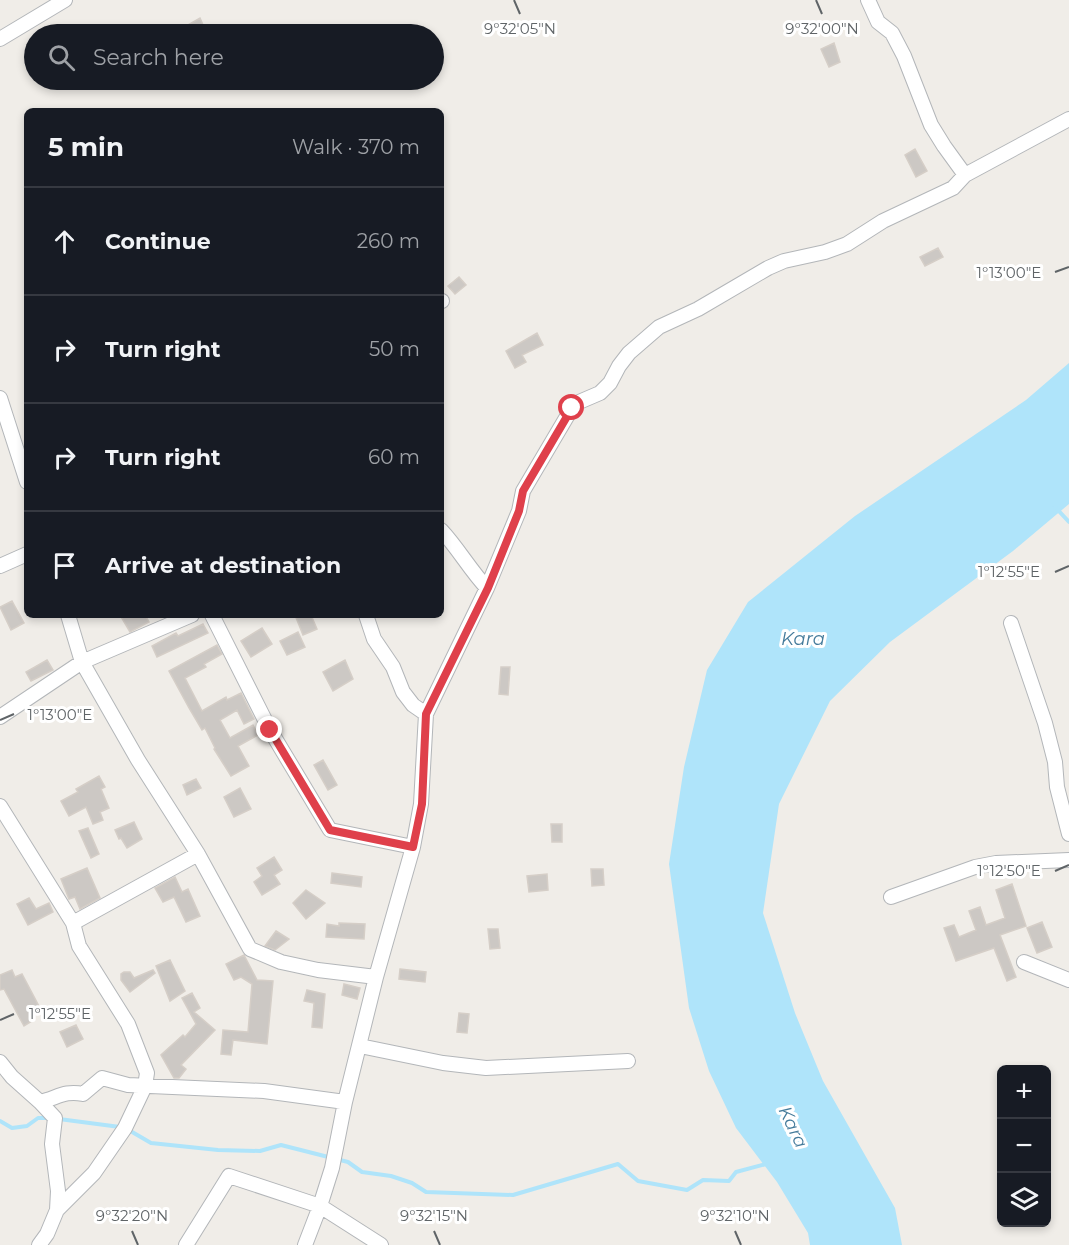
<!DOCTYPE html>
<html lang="en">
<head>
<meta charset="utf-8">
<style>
  :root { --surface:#171b24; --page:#242831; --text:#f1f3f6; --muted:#9ea1a6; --line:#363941 }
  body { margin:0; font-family:Montserrat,sans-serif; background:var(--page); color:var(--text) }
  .controls { position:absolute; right:18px; bottom:18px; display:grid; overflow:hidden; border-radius:9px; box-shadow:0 3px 9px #0003 }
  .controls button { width:54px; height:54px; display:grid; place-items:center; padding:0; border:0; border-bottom:2px solid var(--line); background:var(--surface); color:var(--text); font:30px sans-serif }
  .stop { position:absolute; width:18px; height:18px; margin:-14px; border:4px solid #df404b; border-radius:50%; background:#fff }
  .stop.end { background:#df404b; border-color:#fff; box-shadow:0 2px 6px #0008 }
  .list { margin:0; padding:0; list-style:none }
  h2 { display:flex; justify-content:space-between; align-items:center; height:78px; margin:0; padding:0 24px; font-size:26px }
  h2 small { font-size:20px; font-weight:400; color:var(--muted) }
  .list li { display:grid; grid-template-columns:39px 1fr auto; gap:18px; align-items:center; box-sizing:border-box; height:108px; padding:0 24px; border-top:2px solid var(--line) }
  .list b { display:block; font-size:22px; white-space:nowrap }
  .list em { font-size:20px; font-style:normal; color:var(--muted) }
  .icon { flex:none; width:33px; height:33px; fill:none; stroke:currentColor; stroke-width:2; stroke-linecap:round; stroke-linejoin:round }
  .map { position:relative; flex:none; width:1069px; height:1245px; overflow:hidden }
  .search { position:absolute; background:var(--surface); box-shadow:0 3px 9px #0003; left:24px; top:24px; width:420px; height:66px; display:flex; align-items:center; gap:15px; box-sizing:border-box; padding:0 21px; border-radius:33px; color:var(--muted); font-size:22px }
  .panel { position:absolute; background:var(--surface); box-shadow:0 3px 9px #0003; left:24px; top:108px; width:420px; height:510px; border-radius:9px }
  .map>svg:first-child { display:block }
  .water { fill:#afe4fa }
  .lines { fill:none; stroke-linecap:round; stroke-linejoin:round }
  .stream { stroke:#afe4fa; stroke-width:4 }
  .building { fill:#ccc8c4; stroke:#d5cec7; stroke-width:1.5 }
  .minor-casing { stroke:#b3b6b9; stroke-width:16 }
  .minor { stroke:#fff; stroke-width:14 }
  .route { stroke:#df404b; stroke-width:8 }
  .ticks { fill:none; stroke:#5f6467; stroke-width:2 }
  .labels { text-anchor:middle; stroke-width:6; stroke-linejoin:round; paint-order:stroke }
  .water-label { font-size:18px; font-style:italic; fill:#447b9b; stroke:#fff }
  .ticks-label { font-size:15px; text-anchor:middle; fill:#5f6467; stroke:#fff; stroke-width:6; stroke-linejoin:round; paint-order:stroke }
</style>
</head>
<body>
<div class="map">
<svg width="1069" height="1245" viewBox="0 0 1069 1245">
  <rect width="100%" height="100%" fill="#f0ede8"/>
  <path class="water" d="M1069,363V504L1013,551L890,642L830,701L779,804L763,913L795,1013L823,1081L895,1208L902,1245H810L808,1233L777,1182L736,1128L709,1071L689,1008L669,864L684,767L707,670L748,602L855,516L1026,400Z"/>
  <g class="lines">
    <path class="stream" d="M1055,507L1069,522
      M59,1119L120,1127
      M0,1121L12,1128L27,1126L38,1118H48
      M127,1129L151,1143L218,1150L260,1151L281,1145L348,1162L362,1172L391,1176L412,1183L426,1192L513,1195L618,1164L638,1181L687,1190L703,1180L729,1181L736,1172L766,1164"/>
  </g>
  <path class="building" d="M200,18L207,34H172Z
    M834,43L840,62L829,67L821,49Z
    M915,149L927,171L916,177L905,155Z
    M938,248L943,257L925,266L920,257Z
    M459,277L466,285L455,294L448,286Z
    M537,333L543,345L522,355L526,362L515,368L506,351Z
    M12,601L24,623L11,630L0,607Z
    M120,615H145L149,622L130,632Z
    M295,615H311L317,629L303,635Z
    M203,624L208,633L157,657L152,646L176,633L178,636Z
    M262,628L272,644L251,657L241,641Z
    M298,632L305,647L287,655L280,641Z
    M217,645L222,654L204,664L206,667L185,678L202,711L226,697L227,700L241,693L254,719L244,724L237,710L220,720L230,738L253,725L258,735L238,746L249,766L231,776L214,749L215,748L205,728L202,730L189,708L169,671Z
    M47,660L53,670L31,681L26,672Z
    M345,660L353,679L333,691L323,672Z
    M501,667H510L508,695L499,694Z
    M323,760L337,785L328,790L314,765Z
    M99,776L105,787L101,789L109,808L100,812L103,820L93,824L86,807L69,816L61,801L78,792L76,789Z
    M196,779L201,788L187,795L183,785Z
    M240,788L251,809L234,817L224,797Z
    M134,822L142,839L127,848L121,838L119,839L115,830Z
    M551,824H562V842H552Z
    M88,828L99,854L91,858L79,831Z
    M274,857L282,870L274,875L280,884L262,895L254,882L262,876L257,868Z
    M87,868L100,898L80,909L75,897L69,899L61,879Z
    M591,869H603L604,885L592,886Z
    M332,873L362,877L361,887L331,883Z
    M547,874L548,890L529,892L527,876Z
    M175,877L182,892L188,889L200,916L186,922L174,897L163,902L155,888Z
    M1012,884L1026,926L1000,935L1016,977L1007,981L994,948L956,961L944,928L954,925L959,937L976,930L969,911L980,907L986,925L1005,918L996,890Z
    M306,890L325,903L306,919L293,903Z
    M29,898L36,909L49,903L53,912L28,925L17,904Z
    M1042,922L1052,947L1037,953L1027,928Z
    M339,923L365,924L364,939L326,937L327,924L339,926Z
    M488,929H498L500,948L490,949Z
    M276,931L289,939L275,950L265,946Z
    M244,955L257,980L273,981L267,1044L233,1040L231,1055L221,1054L223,1030L248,1032L252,984L241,977L234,980L226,964Z
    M170,960L185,991L170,1001L156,966Z
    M400,969L426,972L425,982L399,979Z
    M12,970L15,977L22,974L41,1010L30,1016L32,1021L24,1026L4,989L0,990V975Z
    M153,970L155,973L130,992L121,980V974L124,972H130L134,978Z
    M344,984L360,988L357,999L342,995Z
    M307,990L325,994L322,1028L312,1027L314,1003L304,1001Z
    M192,993L200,1008L194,1012L215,1030L181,1065L186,1069L179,1078H174L161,1055L183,1035L185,1037L196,1024L182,998Z
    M459,1013L469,1014L467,1033L457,1032Z
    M76,1025L83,1039L67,1047L60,1032Z"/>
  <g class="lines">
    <defs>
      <path id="minor" d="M868,0L878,22L892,33L904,56L931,125L944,146L965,175
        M0,39L65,0
        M441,301H442
        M0,398L27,482
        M441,530C458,548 470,570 487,588
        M0,566L27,554
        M68,615L82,662L138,760L198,854L250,949L281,962L318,970L376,977
        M212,615L270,730L330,830L413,847
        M366,615L374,639L393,667L403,692L413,705L426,714
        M1011,623L1045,723L1055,762L1057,787L1069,834
        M0,717L82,662L192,615
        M0,806L73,923L79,946L128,1024L147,1073L145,1086L125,1128L94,1173L57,1210L47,1234L39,1245
        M891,897L975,867L996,863L1069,860
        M73,923L198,854
        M1024,962L1069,980
        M360,1046L443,1063L486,1068L628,1061
        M0,1062L12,1077L40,1102C57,1098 65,1090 83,1094L102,1078L128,1085L264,1091L345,1102
        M40,1102L55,1118L52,1144L58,1191L57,1210
        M186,1245L229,1176L320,1206L381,1245
        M305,1245L320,1206L332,1168L345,1102L376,977L413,847L421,804L426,714L487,588L519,511L523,491L572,408L579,402L600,393L610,383L619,366L629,353L659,327L698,309L768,268L784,261L825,252L847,244L883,221L953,188L965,175L1069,119"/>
    </defs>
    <use href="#minor" class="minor-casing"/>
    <use href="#minor" class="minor"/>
  </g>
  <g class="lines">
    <path class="route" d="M270,730L330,830L413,847L422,804L426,714L488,588L519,511L523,491L572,408"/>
  </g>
  <path class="ticks" d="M514,0L520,14M816,0L822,14M1055,272L1069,267M1055,572L1069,566M0,720L14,714M1055,871L1069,865M0,1020L14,1014M132,1231L138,1245M434,1231L440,1245M735,1231L741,1245"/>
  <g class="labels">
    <g class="water-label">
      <text x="803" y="645">Kara</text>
      <text transform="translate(793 1127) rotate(65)" y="6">Kara</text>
    </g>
  </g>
  <g class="ticks-label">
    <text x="520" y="34">9°32'05"N</text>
    <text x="822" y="34">9°32'00"N</text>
    <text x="1009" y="278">1°13'00"E</text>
    <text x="1009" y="577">1°12'55"E</text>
    <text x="60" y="720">1°13'00"E</text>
    <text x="1009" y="876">1°12'50"E</text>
    <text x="60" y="1019">1°12'55"E</text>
    <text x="132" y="1221">9°32'20"N</text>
    <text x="434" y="1221">9°32'15"N</text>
    <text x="735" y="1221">9°32'10"N</text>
  </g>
</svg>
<div class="controls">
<button>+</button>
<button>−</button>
<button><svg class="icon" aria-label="layers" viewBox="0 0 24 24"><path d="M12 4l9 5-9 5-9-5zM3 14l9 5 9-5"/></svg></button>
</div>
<div class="stop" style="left:572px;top:408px"></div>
<div class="stop end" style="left:270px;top:730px"></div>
<div class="search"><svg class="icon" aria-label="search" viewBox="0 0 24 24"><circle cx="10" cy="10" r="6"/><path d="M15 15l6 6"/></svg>Search here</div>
<section class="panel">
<h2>5 min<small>Walk · 370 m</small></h2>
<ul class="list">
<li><svg class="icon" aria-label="ahead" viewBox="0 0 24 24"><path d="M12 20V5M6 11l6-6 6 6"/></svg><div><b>Continue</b></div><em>260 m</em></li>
<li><svg class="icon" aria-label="right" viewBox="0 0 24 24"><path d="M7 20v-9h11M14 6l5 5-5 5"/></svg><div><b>Turn right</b></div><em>50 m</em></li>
<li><svg class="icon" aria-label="right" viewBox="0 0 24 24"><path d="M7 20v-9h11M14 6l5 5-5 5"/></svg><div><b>Turn right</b></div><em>60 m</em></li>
<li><svg class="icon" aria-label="arrive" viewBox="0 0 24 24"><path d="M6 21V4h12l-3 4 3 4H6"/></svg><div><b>Arrive at destination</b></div></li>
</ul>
</section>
</div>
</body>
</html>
